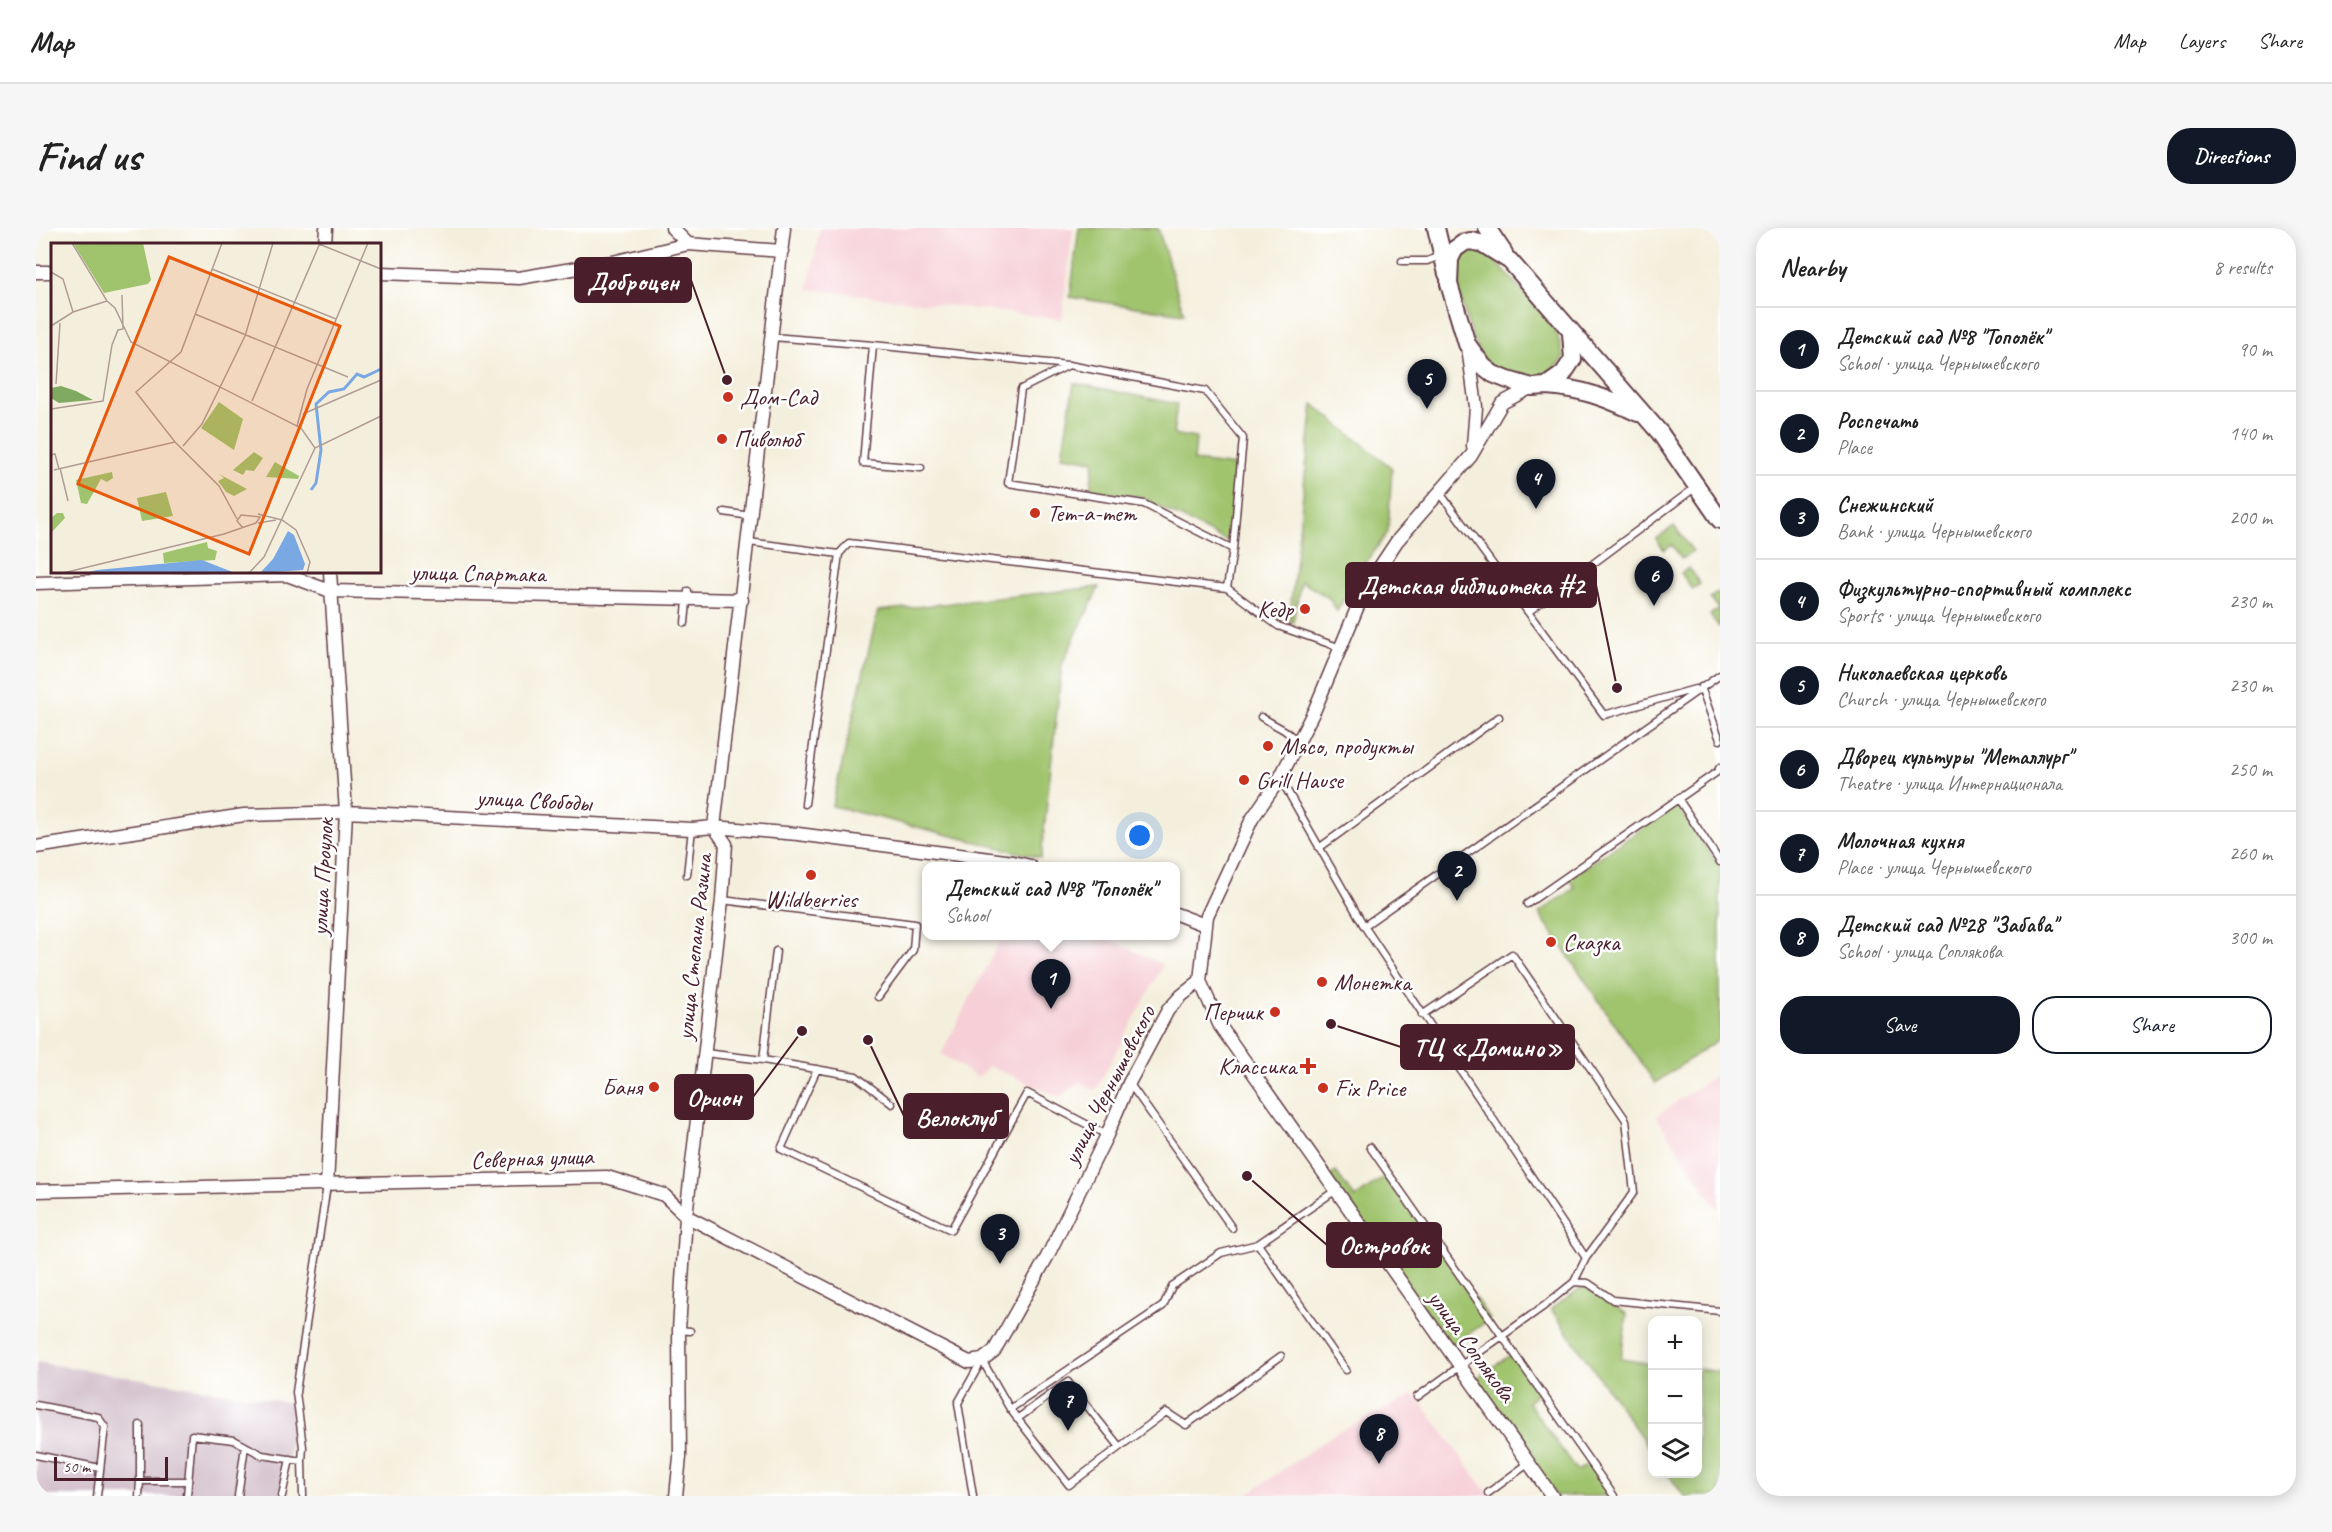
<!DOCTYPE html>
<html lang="en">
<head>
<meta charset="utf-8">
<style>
  :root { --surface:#fff; --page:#f6f6f6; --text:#222; --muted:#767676; --line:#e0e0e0; --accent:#111827 }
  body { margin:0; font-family:Caveat,sans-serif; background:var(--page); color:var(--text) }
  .controls { position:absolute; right:18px; bottom:18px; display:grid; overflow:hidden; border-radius:12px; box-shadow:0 3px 15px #0003 }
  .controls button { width:54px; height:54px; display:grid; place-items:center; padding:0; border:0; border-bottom:2px solid var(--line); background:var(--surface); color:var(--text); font:30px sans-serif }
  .scale { position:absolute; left:18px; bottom:15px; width:114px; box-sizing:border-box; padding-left:6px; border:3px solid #4a1f2b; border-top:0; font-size:16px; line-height:21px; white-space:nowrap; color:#4a1f2b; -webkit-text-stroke:4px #fff; paint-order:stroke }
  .you { position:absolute; left:1104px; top:608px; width:21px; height:21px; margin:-15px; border:4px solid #fff; border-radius:50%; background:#1a73e8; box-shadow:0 0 0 9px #1a73e833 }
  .badge { display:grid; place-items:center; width:39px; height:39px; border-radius:50%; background:var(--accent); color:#fff; font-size:20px; font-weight:700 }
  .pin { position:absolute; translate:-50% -50px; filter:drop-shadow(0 2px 3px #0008) }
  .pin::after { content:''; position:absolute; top:32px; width:21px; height:18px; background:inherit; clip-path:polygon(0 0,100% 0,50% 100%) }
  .popup { position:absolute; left:886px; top:634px; width:258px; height:78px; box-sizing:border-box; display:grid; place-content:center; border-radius:12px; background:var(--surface); filter:drop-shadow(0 2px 4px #0005); font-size:20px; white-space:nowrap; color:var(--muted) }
  .popup b { font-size:22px; color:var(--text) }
  .popup::after { content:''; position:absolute; left:50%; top:100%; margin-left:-12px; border:12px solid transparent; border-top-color:var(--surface) }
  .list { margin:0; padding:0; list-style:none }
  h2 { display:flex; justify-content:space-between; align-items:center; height:78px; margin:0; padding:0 24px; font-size:26px }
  h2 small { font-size:20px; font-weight:400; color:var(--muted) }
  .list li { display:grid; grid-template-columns:39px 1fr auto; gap:18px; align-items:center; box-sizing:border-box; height:84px; padding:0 24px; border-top:2px solid var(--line) }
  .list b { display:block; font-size:22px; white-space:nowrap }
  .list p { margin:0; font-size:20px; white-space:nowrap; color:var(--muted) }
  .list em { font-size:20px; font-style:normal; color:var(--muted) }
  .actions { display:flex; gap:12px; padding:18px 24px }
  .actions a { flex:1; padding:14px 0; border:2px solid var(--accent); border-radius:24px; text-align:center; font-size:21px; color:var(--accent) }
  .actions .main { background:var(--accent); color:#fff }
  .icon { flex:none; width:33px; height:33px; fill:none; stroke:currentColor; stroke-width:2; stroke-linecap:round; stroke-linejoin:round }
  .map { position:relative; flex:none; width:1684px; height:1268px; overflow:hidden; border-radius:24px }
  header { display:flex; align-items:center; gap:36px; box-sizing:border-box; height:84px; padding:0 30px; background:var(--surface); border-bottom:2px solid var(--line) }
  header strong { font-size:28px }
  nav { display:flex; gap:33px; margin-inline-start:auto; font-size:21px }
  .intro { display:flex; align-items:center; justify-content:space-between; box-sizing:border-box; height:144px; padding:0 36px }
  h1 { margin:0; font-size:42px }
  .button { padding:15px 27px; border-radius:24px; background:var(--accent); color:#fff; font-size:21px; font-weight:700 }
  main { display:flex; gap:36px; padding:0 36px }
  aside { flex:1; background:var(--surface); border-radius:24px; box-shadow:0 3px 15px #0003 }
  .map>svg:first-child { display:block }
  .built { fill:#f6cfd7 }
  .industrial { fill:#d1bdc9 }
  .green { fill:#a0c46e; stroke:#75724c; stroke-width:1.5 }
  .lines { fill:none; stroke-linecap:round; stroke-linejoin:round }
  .lane-casing { stroke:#643e46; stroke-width:9 }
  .street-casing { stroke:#643e46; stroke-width:15 }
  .secondary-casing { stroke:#643e46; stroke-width:20 }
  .lane { stroke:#fff; stroke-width:6 }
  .street { stroke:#fff; stroke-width:12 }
  .secondary { stroke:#fff; stroke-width:16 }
  .poi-dot { fill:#c8321e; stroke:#fff; stroke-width:2 }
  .labels { text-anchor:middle; stroke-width:5; stroke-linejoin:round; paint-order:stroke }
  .poi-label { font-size:24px; fill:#4a1f2b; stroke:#fff; text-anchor:start }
  .street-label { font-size:24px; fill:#4a1f2b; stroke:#fff }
  .inset-river { fill:none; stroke:#79a8e3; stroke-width:3 }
  .inset-road { fill:none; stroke:#b09c96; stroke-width:1.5 }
  .view { fill:#e8590c; fill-opacity:0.15; stroke:#e8590c; stroke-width:3 }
  .inset-edge { fill:none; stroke:#4a1f2b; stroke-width:3 }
  .leader { fill:none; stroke:#4a1f2b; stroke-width:2 }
  .callout-dot { fill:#4a1f2b; stroke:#fff; stroke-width:2 }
  .callout { fill:#4a1f2b; stroke:#4a1f2b; stroke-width:2 }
  .callout-label { font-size:26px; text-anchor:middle; font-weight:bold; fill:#fff }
</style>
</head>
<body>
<header>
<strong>Map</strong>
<nav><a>Map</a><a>Layers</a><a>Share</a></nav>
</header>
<div class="intro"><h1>Find us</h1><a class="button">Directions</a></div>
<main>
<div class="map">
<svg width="1684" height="1268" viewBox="0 0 1684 1268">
  <rect width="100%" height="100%" fill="#fff"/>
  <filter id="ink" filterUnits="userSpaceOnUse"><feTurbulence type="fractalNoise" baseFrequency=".0167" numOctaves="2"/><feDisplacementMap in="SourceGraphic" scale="12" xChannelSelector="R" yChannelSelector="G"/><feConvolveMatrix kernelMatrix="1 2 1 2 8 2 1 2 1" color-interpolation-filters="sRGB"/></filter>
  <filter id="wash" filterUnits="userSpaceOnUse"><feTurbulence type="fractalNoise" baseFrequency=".008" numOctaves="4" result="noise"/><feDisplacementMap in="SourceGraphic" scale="24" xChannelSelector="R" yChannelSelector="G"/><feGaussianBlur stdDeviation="1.35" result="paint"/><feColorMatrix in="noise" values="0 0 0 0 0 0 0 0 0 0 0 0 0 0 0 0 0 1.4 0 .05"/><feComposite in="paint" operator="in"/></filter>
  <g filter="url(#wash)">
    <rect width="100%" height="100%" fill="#f4efdd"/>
    <path class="built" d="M784,0H1037L1026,91L772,61Z
      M966,708H1068L1127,737L1059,863L1044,854L1024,869L953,838L941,849L905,826Z
      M1684,844V980L1680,979L1620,888Z
      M1379,1166L1454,1268H1212V1266L1297,1207Z"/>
    <path class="industrial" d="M0,1134L255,1175L259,1181L247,1268H0Z"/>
    <path class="green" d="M1043,0H1122L1148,86L1034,69Z
      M1433,20L1452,25L1514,93L1521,105L1528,130C1518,144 1506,150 1488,148C1477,147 1462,145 1453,137C1435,121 1424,65 1416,41Z
      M1038,155L1141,176L1137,206L1160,210L1158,233L1199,238L1193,314L1104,269L1054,262L1058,233L1026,228Z
      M1277,176L1356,240L1352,304L1325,342L1301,383L1293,370L1265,353L1257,394H1253Z
      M1638,298L1657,323L1646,331L1636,317L1628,322L1620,311Z
      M1653,340L1664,356L1656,361L1645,345Z
      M1063,359L1026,436L1005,630L796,578L842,383Z
      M1684,363V399H1683L1674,387L1682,381L1674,370Z
      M1641,577L1684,640V810L1619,855L1503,685L1539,660L1533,650Z
      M1300,944L1319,970L1351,947L1454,1091L1415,1118L1294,948Z
      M1548,1058L1591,1086L1585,1131L1616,1136V1224L1515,1081Z
      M1477,1125L1504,1164L1492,1174L1541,1243L1554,1235L1577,1268H1520L1438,1152Z
      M1662,1141L1684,1144V1268H1648L1632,1246H1662Z"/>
  </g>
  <g filter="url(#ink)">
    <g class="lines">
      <defs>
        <path id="lane" d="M1366,33H1391L1405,28
          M736,109L837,117L1032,137
          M837,117L827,235L885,240
          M1404,265L1568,487L1659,461
          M688,284L714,288
          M713,314L803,326L769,576
          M1197,321L1207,210L1169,163L1033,137L985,161L972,255L1108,276L1197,321L1191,360L1242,398L1305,420
          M803,326L813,315L1191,360
          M1492,384L1660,259
          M649,395L652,363
          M1665,459L1684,512
          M1225,489L1248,502L1262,513
          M1244,550L1328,698L1550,1030
          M1643,572L1684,634
          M1283,620L1463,489
          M651,647L656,601
          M686,672L879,696L877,722L842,769
          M1491,676L1681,544L1684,539
          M1328,698L1684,447
          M669,825L727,832L740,723
          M727,832L820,848L856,876
          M781,841L745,921L915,1002L991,865L1071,907
          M1094,856L1196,1000
          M1334,919L1578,1268
          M1222,1016L1310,1142
          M1538,1054L1552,1055L1577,1072L1684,1083
          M643,1102L654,1103
          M946,1132L974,1181L1033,1257L1130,1184L1150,1197L1245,1128
          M1381,1169L1508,1078L1538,1054L1550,1030L1598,964L1590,892L1476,726L1386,787
          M0,1177L62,1189L69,1199L61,1268
          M974,1181L1127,1078L1136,1058L1185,1025L1222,1016L1300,962
          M981,1191L1032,1154L1083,1218
          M104,1197V1253H152
          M0,1227L64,1240
          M266,1233L267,1268
          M1452,1265L1493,1235
          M103,1268L104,1253
          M151,1268L156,1207L198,1212L226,1227L266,1233L267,1219L260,1164L291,957
          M202,1268L209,1218
          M246,1268L254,1231
          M937,1268L922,1175L946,1132"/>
        <path id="street" d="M636,0L652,16
          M289,16L290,0
          M0,44H16
          M344,45L483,50L577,34L652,16L746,23
          M1432,119L1440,179L1437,218
          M0,355L251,347L294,363L706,372
          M0,619L208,587L310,584L656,601L678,599L762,606L977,634L994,638
          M1140,686L1169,697
          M1164,753L1184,798L1516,1268
          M291,957L310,584L294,344
          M0,963L571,949L628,967L650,988L933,1134L946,1132L958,1123L1011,1029L1071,907L1093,855L1132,782L1145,768L1164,753L1171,688L1216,591L1244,550L1279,481L1329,361L1361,313L1435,228L1466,175L1496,159
          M640,1268L644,1229L643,1102L650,988L686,672L690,616L678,599L748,0"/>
        <path id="secondary" d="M1400,0L1411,46
          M1451,0L1468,25
          M1535,105L1537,131L1527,146L1510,158L1496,159L1472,152L1457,146L1447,138L1431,116L1413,56L1414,31L1419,21L1429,14L1436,13L1447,16L1474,33L1624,205L1684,292
          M1510,158C1544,160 1571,170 1602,185"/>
      </defs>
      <use href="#lane" class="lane-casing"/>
      <use href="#street" class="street-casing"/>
      <use href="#secondary" class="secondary-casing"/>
      <use href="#lane" class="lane"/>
      <use href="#street" class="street"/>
      <use href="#secondary" class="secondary"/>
    </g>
  </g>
  <g class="poi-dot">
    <circle cx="692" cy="169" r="6"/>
    <circle cx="686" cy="211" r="6"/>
    <circle cx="999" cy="285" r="6"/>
    <circle cx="1269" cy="381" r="6"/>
    <circle cx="1232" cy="518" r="6"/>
    <circle cx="1208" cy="552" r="6"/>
    <circle cx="775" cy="647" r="6"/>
    <circle cx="1515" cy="714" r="6"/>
    <circle cx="1286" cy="754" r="6"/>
    <circle cx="1239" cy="784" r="6"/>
    <path d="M1269 829h6v6h6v6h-6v6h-6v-6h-6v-6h6z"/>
    <circle cx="618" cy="859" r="6"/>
    <circle cx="1287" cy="860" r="6"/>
  </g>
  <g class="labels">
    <g class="poi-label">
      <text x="704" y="177">Дом-Сад</text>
      <text x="698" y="219">Пиволюб</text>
      <text x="1011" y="293">Тет-а-тет</text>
      <text x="1257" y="389" text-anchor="end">Кедр</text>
      <text x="1244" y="526">Мясо, продукты</text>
      <text x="1220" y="560">Grill Hause</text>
      <text x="775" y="679" text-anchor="middle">Wildberries</text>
      <text x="1527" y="722">Сказка</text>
      <text x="1298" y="762">Монетка</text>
      <text x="1227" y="792" text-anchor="end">Перчик</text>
      <text x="1260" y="846" text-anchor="end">Классика</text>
      <text x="606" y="867" text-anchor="end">Баня</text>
      <text x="1299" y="868">Fix Price</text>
    </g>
    <g class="street-label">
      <text transform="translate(442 345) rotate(1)" y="8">улица Спартака</text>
      <text transform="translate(498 572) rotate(3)" y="8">улица Свободы</text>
      <text transform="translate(286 649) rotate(-87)" y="8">улица Проулок</text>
      <text transform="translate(658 719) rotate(-84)" y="8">улица Степана Разина</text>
      <text transform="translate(1073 857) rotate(-63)" y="8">улица Чернышевского</text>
      <text transform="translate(496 930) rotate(-2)" y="8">Северная улица</text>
      <text transform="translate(1436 1118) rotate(54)" y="8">улица Соплякова</text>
    </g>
  </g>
  <g transform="translate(15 15)">
    <rect width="330" height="330" fill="#f4efdd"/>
    <path d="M22,0H92L100,37L97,41L53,50ZM168,159L192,176L183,207L150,185ZM203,209L212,215L203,228L195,227L192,232L182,227ZM224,219L248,233L247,236L215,234ZM61,229L62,235L56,239L50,236L36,261L30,260L25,237ZM168,231L196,246L183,253L175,249L167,238L173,235ZM115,249L122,273L91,278L86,255ZM6,270H12L14,275L0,290V275ZM156,299L157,305L166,308L164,317L113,320L112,310Z" fill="#a0c46e"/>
    <path d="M10,143L25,148L42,157L8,160L0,155V145Z" fill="#80aa61"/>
    <path d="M237,288L243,292L254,321L252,327L209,330L222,316ZM151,317L184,330H33L46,327Z" fill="#79a8e3"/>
    <path class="inset-river" d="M260,247L265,240L270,207L265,161L278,149L293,146L306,131L313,134L330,126"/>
    <path class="inset-road" d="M21,0L56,58L64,65L80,99L250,185L264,205M171,0L130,109L85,149L124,199L168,243L186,276M268,1L330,26M161,26L285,76M0,29L12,36L22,69M144,71L297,134M0,83L22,69L56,58M5,141L9,80M201,158L269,0M0,166L52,158L61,102L67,87L72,86L71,52M252,171L330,137M246,183L256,146L317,0M132,203L151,181L194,93L222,0M0,212L4,211L8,226M9,225L17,258M3,227L124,199M207,271L231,277L245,287L259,319L256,330M207,280L225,277M12,330L173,291L205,280L209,274L190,272L186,278L192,285M198,330L213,314L264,205L330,173"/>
    <path class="view" d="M118,14L289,83L198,311L27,241Z"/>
    <rect width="330" height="330" class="inset-edge"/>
  </g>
  <path class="leader" d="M691 152L655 52M1581 460L1560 357M1295 796L1365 819M766 803L717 869M832 812L868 888M1211 948L1291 1017"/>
  <g class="callout-dot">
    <circle cx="691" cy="152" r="6"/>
    <circle cx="1581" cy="460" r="6"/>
    <circle cx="1295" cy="796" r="6"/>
    <circle cx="766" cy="803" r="6"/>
    <circle cx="832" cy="812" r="6"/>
    <circle cx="1211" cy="948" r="6"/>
  </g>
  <g class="callout">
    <rect x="539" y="30" width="116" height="44" rx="6"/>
    <rect x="1310" y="335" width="250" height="44" rx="6"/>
    <rect x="1365" y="797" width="173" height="44" rx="6"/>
    <rect x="639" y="847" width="78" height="44" rx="6"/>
    <rect x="868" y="866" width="104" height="44" rx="6"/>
    <rect x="1291" y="995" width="114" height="44" rx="6"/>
  </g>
  <g class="callout-label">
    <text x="597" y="62">Доброцен</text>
    <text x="1435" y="366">Детская библиотека #2</text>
    <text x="1452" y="828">ТЦ «Домино»</text>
    <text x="678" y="878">Орион</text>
    <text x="920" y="898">Велоклуб</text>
    <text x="1348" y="1026">Островок</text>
  </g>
</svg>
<div class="controls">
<button>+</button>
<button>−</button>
<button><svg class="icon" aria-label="layers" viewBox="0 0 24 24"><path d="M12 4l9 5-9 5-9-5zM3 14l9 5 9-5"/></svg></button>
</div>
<div class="scale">50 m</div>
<div class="you"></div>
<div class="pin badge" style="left:1015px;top:781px">1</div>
<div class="popup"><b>Детский сад №8 &quot;Тополёк&quot;</b>School</div>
<div class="pin badge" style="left:1421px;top:673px">2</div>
<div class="pin badge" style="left:964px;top:1036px">3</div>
<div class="pin badge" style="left:1500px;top:281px">4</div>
<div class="pin badge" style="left:1391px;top:181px">5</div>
<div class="pin badge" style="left:1618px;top:378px">6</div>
<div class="pin badge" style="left:1032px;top:1203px">7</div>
<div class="pin badge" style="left:1343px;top:1236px">8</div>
</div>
<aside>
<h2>Nearby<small>8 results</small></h2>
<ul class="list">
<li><span class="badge">1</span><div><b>Детский сад №8 &quot;Тополёк&quot;</b><p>School · улица Чернышевского</p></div><em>90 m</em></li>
<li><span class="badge">2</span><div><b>Роспечать</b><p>Place</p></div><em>140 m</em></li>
<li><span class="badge">3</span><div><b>Снежинский</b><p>Bank · улица Чернышевского</p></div><em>200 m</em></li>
<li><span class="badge">4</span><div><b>Физкультурно-спортивный комплекс</b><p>Sports · улица Чернышевского</p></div><em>230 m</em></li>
<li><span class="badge">5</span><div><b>Николаевская церковь</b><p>Church · улица Чернышевского</p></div><em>230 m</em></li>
<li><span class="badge">6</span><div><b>Дворец культуры &quot;Металлург&quot;</b><p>Theatre · улица Интернационала</p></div><em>250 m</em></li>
<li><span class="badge">7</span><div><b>Молочная кухня</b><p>Place · улица Чернышевского</p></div><em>260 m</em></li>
<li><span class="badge">8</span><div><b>Детский сад №28 &quot;Забава&quot;</b><p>School · улица Соплякова</p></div><em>300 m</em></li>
</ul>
<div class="actions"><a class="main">Save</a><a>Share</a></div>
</aside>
</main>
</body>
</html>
